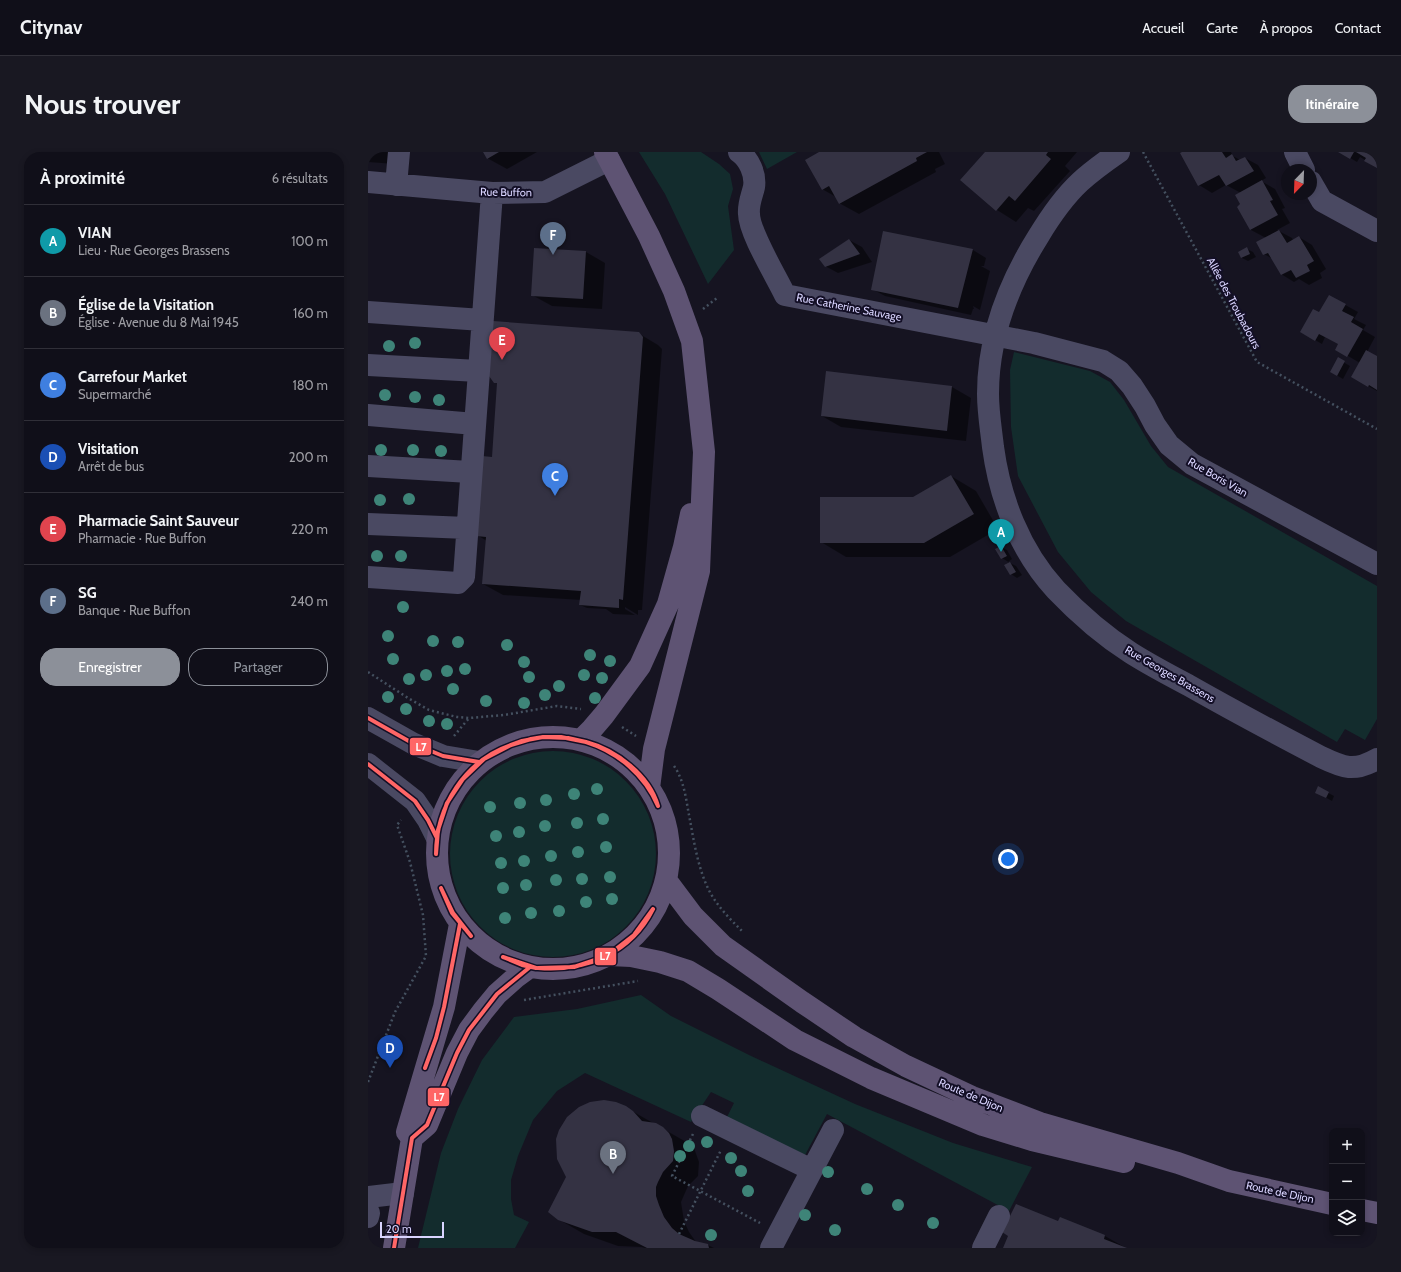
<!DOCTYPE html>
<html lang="fr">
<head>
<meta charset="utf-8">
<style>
  :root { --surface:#100f19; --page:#191822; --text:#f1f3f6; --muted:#9c9ca2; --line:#302f38; --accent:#8c9099 }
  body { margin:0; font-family:Cabin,sans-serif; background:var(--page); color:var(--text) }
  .controls { position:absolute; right:12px; bottom:12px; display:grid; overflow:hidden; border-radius:8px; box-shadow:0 2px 6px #0003 }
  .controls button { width:36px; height:36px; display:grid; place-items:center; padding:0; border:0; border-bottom:1px solid var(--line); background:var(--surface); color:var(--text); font:20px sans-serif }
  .compass { position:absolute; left:913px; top:12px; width:36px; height:36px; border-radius:50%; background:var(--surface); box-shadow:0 2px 6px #0003; rotate:203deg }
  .scale { position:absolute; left:12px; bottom:10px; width:64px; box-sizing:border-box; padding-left:4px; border:2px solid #d9d4ff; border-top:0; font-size:11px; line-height:14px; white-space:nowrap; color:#d9d4ff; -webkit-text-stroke:3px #130f26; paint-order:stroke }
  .you { position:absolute; left:640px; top:707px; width:14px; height:14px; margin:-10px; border:3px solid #fff; border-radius:50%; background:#1a73e8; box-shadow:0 0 0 6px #1a73e833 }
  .badge { display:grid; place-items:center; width:26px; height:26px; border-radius:50%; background:var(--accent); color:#fff; font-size:13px; font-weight:700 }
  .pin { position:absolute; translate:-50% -33px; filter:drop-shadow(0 1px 2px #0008) }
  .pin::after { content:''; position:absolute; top:21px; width:14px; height:12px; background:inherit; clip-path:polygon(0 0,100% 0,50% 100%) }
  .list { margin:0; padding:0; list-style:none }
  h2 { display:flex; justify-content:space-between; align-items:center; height:52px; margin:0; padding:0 16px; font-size:17px }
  h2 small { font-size:13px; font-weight:400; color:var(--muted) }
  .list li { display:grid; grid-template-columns:26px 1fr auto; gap:12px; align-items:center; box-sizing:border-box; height:72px; padding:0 16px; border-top:1px solid var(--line) }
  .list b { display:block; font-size:15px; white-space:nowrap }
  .list p { margin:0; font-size:13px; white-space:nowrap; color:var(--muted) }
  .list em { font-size:13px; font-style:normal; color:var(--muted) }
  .actions { display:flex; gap:8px; padding:12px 16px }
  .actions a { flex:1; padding:9px 0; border:1px solid var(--accent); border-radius:16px; text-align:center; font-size:14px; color:var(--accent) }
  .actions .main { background:var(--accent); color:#fff }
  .icon { flex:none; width:22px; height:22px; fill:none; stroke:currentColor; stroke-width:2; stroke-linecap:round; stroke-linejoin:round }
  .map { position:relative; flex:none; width:1009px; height:1096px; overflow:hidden; border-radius:16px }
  header { display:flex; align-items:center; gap:24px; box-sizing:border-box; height:56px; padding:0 20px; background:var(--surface); border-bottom:1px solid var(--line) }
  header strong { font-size:19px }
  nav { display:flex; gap:22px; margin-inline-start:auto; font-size:14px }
  .intro { display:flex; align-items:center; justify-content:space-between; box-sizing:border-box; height:96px; padding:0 24px }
  h1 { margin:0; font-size:28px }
  .button { padding:10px 18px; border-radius:16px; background:var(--accent); color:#fff; font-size:14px; font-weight:700 }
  main { display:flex; gap:24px; padding:0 24px }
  aside { flex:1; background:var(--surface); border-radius:16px; box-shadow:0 2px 6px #0003 }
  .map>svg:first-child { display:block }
  .green { fill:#132c2d }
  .shadow { fill:#0007 }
  .building { fill:#343243 }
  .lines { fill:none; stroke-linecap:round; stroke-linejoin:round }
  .path { stroke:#44505f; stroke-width:2.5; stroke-dasharray:2 3; stroke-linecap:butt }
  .minor { stroke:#4a4962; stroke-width:22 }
  .major { stroke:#5e5373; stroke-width:22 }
  .bus-1-casing { stroke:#130f26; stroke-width:7 }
  .bus-1 { stroke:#f66; stroke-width:4 }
  .tree { fill:#3e8478 }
  .labels { text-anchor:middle; stroke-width:4; stroke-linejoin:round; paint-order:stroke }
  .street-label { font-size:11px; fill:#d9d4ff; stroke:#130f26 }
  .line-badge { stroke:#130f26; stroke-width:1.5 }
  .badge-label { font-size:11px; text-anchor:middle; font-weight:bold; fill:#fff }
</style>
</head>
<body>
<header>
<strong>Citynav</strong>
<nav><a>Accueil</a><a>Carte</a><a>À propos</a><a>Contact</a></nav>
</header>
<div class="intro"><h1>Nous trouver</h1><a class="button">Itinéraire</a></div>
<main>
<aside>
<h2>À proximité<small>6 résultats</small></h2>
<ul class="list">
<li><span class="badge" style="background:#0f9aa8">A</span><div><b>VIAN</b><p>Lieu · Rue Georges Brassens</p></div><em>100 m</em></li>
<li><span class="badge" style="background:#6b7280">B</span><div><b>Église de la Visitation</b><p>Église · Avenue du 8 Mai 1945</p></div><em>160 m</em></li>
<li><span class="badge" style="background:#3f7fe0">C</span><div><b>Carrefour Market</b><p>Supermarché</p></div><em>180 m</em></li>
<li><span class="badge" style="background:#1a4fb4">D</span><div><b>Visitation</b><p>Arrêt de bus</p></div><em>200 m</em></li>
<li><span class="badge" style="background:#e0444e">E</span><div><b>Pharmacie Saint Sauveur</b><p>Pharmacie · Rue Buffon</p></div><em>220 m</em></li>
<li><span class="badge" style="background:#5c6f8a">F</span><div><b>SG</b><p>Banque · Rue Buffon</p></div><em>240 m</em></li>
</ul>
<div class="actions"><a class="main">Enregistrer</a><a>Partager</a></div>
</aside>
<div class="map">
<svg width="1009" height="1096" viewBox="0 0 1009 1096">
  <rect width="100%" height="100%" fill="#161421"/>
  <path class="green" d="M271,0H333L351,12L362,22L365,37L360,54L366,98L340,132L297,42Z
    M391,0H429L399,17Z
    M646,200L722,219L742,230L756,248L783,294L800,315L1009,434V567L997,588L977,577L969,590L758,469L723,440L690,400L650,324L643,275L642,218Z
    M82 702a103 103 0 1 1 206 0a103 103 0 1 1-206 0Z
    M273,843L303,864L381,903L487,952L585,991L664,1015L641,1059L459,962L437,1003L359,965L366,951L343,940L323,970L217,921L189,939L165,968L150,1004L143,1028V1047L146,1063L161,1070L147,1096H50L73,1001L90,957L114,908L146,865L209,857Z"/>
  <path class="shadow" d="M0,0H41L27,12L0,10Z
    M116,0H169L139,17L119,6Z
    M453,0H571L577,12L567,17L568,20L491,62L471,51L468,45L454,37Z
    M618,0H709L697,14L702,19L666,59L660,56L648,70L629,58L594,27Z
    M816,0H863L865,4L872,8L877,6L890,13L898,26L893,29L907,37L917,56L914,57L922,71L909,78L924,86L925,88L931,85L944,93L958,117L952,121L954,126L941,133L931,127L926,130L913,122L905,107L896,102L898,86L883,78L870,55L873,53V41L858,33L844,41L831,33Z
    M972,0H1009V15L992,5L989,10Z
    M516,80L605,98L618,106L616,114H613L622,119L612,158L605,154L606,157H605L603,163L517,144L504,137Z
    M481,88L494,95L504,110L470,121L457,114Z
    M167,97L218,100L237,111L234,157L184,154L164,143Z
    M879,97L885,100L888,105L880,109L874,106L871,101Z
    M961,144L990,160L986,167L998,173L995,178L1007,185L999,200L1009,205V239L984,225L992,211L968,197L971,192L957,185L954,192L933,180L951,162Z
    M270,181L290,193L294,197L274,458H270V463L257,455V457L267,463L245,462L238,457L219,456L212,453L213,448L135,443L115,432L119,389L109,383L125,306L130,231L127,230Z
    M970,207L982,214L975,227L963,220Z
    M584,235L603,246L598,289L473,275L454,264Z
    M583,324L608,339L630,377L582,405H478L453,390L546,346Z
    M633,395L639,398L644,407L640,410L648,414L654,423L649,426L643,422L642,411L634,406Z
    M951,636L966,644L964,649L948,640Z
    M257,955L320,991L326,996L331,1010L330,1024L320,1034L313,1050L316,1069L321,1080L328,1090L340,1093L346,1096H277L274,1095L250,1094L216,1082L190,1067Z
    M693,1066L737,1084L758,1096H636L691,1070Z"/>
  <path class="building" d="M115,0H131L119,7Z
    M451,0H559L548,6L549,9L471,52L461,34L454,38L437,8Z
    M617,0H680L678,3L683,7L647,49L641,44L628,59L592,28Z
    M814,0H854L858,6L864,2L868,9L877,5L886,19L858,34L851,23L830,34L812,1Z
    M970,0H986L982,7Z
    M988,0H1009V16L996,9L998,6Z
    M894,28L905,48L902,49L910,63L882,78L869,55L872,52L867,43Z
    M911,78L919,91L931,84L946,109L939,113L942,119L928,126L923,118L913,123L900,101L895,103L888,90Z
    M515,79L605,97L590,156L503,138Z
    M481,87L492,102L457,115L451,107Z
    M879,95L882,102L873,106L870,100Z
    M166,96L218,99L215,147L163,144Z
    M961,143L978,152L974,159L986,165L983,170L995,177L979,205L967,198L970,192L951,182L947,189L932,180L945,157L951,160Z
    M125,169L271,180L275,185L255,448L251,447V456L211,453L213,439L114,432L118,385L108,384L114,304L124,305L129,231H126L121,224Z
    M998,198L1009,204V238L1001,233L1000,235L983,225Z
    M970,205L977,209L969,224L962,220Z
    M458,219L584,234L579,279L453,264Z
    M583,323L606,362L556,391H452V345H545Z
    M633,394L639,404L633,407L627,397Z
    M642,410L648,420L642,423L636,413Z
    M950,634L961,640L958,646L947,641Z
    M236,948L248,950L258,954L265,959L274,969L288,971L295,975L301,981L304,987L306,999L305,1009L295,1020L290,1030L288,1035V1044L291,1053L296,1065L304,1076L311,1082L327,1089L340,1092L341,1096H279L248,1080H224L190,1068L180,1060L198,1025L189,1007L188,987L191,978L199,965L211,955L222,950Z
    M648,1052L690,1069L692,1065L737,1083L736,1087L759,1096H635L640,1084L634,1080Z"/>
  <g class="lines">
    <path class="path" d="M775,0L889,210L1009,277
      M335,157L349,146
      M0,520L40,546L61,558L89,565L101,566L136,563L189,554L213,557
      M254,575L268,584
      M86,584L101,566
      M306,614C316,628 318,647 321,663C326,689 330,719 343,742C351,756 363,768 374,779
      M156,848L270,829
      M0,930L27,860L58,804L55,763L42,710L29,673L33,668
      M325,982L304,1024L392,1071
      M311,1082L353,998"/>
    <path class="minor" d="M371,0C381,7 388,22 386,35C384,44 380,52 381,62C381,80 408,124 417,143L666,191L735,209L751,219L764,234L777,254L787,273L801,293L824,312L1009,412
      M751,0C738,9 724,19 712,30C696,45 682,65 670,85C640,133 620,185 620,242C620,260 623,277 625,295C632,347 652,399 688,438C709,460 738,485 763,501C782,513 801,523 820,533C864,558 909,582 953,605C976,616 986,620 1009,607
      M927,0L936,18
      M0,30L124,41L177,40L241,8
      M943,30L954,49L1009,79
      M28,33L31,0
      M0,160L114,168
      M0,213L110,219
      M0,263L107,272
      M0,314L102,320
      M0,372L99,376
      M0,425L90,431L96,425L124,41
      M0,566L46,592L75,604L111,610
      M0,612L47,649L60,668L69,686
      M334,964L444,1018
      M0,1045L35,1041
      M0,1059L1,1061L0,1065
      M403,1096L465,978
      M615,1096L631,1064"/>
    <path class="major" d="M237,0L281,84L306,139L324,189L336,300L331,419L286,597L281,636
      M69 701a116 116 0 1 1 232 0a116 116 0 1 1-232 0Z
      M213,588L224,577L236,563L272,514L300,452L316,395L323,362
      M298,728L325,764L355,794L434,850L486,885L538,914L604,945L672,971L810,1011L861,1029L964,1052
      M242,803L263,804L292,810L320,819L350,837L427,888L503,926L615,973L664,988L756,1010
      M44,986L39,980L76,855L92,772
      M994,1058L1009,1061
      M26,1096L44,986L59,973L89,901L101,878L115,859L129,842L147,826L162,815"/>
    <defs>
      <path id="bus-1" d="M0,566L46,592L75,604L111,610
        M175,585L200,586L218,590
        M175,585H193L218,590
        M218,590C248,598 281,623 290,654
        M218,590C250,600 277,623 290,654
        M143,593L154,589L175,585
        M143,593L163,587L175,585
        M0,612L47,649L60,668L69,686
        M68,702C68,654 97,609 143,593
        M68,702L70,678L79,651L95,627L116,607L143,593
        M73,736L85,761L103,784
        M73,736L84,761L103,784
        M135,805L168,816
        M135,805L154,813L168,816
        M170,816C218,820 263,801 285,757
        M170,816L206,815L239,804L266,783L285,757
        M57,916L68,886L76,855L92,772
        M26,1096L44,986L59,973L89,901L101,878L129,842L162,815"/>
    </defs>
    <use href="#bus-1" class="bus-1-casing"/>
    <use href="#bus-1" class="bus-1"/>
  </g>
  <g class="tree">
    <circle cx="47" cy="191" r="6"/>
    <circle cx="21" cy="194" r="6"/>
    <circle cx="17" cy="243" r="6"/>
    <circle cx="47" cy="245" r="6"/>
    <circle cx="71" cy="248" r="6"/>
    <circle cx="13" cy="298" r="6"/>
    <circle cx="45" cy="298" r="6"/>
    <circle cx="73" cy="299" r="6"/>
    <circle cx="41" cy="347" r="6"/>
    <circle cx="12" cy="348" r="6"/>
    <circle cx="9" cy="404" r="6"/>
    <circle cx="33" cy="404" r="6"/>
    <circle cx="35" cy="455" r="6"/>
    <circle cx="20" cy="484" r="6"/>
    <circle cx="65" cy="489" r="6"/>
    <circle cx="90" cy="490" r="6"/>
    <circle cx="139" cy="493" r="6"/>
    <circle cx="222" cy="503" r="6"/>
    <circle cx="25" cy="507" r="6"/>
    <circle cx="242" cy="509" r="6"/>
    <circle cx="156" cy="510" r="6"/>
    <circle cx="97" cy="517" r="6"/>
    <circle cx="79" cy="519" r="6"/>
    <circle cx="58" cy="523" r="6"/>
    <circle cx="216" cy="523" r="6"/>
    <circle cx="161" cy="525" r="6"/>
    <circle cx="234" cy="526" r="6"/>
    <circle cx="41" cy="527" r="6"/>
    <circle cx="191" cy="534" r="6"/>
    <circle cx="85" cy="537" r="6"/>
    <circle cx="177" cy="543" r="6"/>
    <circle cx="20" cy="545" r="6"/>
    <circle cx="227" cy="546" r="6"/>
    <circle cx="118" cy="549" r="6"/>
    <circle cx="156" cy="551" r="6"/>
    <circle cx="38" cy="557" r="6"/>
    <circle cx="61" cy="569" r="6"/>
    <circle cx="79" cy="572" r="6"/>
    <circle cx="229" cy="637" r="6"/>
    <circle cx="206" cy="642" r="6"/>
    <circle cx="178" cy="648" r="6"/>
    <circle cx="152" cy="651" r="6"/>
    <circle cx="122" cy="655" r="6"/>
    <circle cx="235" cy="667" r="6"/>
    <circle cx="209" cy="671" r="6"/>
    <circle cx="177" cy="674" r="6"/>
    <circle cx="151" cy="680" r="6"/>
    <circle cx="128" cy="684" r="6"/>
    <circle cx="238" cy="695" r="6"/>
    <circle cx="210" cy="700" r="6"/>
    <circle cx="183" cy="704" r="6"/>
    <circle cx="156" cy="709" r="6"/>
    <circle cx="133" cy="711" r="6"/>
    <circle cx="242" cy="725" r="6"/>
    <circle cx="214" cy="727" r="6"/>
    <circle cx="188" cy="728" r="6"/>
    <circle cx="158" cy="733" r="6"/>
    <circle cx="135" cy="736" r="6"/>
    <circle cx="244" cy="747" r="6"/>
    <circle cx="218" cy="750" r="6"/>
    <circle cx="191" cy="759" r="6"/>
    <circle cx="163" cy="761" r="6"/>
    <circle cx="137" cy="766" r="6"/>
    <circle cx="339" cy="990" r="6"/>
    <circle cx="321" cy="994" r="6"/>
    <circle cx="312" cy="1004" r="6"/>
    <circle cx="363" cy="1006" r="6"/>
    <circle cx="373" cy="1019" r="6"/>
    <circle cx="460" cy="1020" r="6"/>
    <circle cx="499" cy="1037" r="6"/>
    <circle cx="380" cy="1039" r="6"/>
    <circle cx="530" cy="1053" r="6"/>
    <circle cx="437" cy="1063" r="6"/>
    <circle cx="565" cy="1071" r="6"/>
    <circle cx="467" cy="1078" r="6"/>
    <circle cx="343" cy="1083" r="6"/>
  </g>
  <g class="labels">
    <g class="street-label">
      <text transform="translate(138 40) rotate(1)" y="4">Rue Buffon</text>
      <text transform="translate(866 151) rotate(62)" y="4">Allée des Troubadours</text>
      <text transform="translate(481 155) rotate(11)" y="4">Rue Catherine Sauvage</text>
      <text transform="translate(850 325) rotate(30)" y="4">Rue Boris Vian</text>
      <text transform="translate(802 522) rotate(30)" y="4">Rue Georges Brassens</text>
      <text transform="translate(603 943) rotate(23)" y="4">Route de Dijon</text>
      <text transform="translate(912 1040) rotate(12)" y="4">Route de Dijon</text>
    </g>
  </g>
  <g class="line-badge">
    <rect x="41" y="585" width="23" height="19" rx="4" fill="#f66"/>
    <rect x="226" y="795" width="23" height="19" rx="4" fill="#f66"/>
    <rect x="59" y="935" width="23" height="20" rx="4" fill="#f66"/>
  </g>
  <g class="badge-label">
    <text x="53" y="599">L7</text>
    <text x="237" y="808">L7</text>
    <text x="71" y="949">L7</text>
  </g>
</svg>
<div class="controls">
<button>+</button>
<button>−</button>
<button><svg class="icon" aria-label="layers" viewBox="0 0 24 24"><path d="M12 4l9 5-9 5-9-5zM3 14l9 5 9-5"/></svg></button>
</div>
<svg class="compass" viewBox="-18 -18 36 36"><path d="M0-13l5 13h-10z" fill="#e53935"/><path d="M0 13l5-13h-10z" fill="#9c9ca2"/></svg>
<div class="scale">20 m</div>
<div class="you"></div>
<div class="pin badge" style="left:633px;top:400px;background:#0f9aa8">A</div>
<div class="pin badge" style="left:245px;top:1022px;background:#6b7280">B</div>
<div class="pin badge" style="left:187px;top:344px;background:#3f7fe0">C</div>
<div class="pin badge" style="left:22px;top:916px;background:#1a4fb4">D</div>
<div class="pin badge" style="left:134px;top:208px;background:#e0444e">E</div>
<div class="pin badge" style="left:185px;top:103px;background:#5c6f8a">F</div>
</div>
</main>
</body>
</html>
